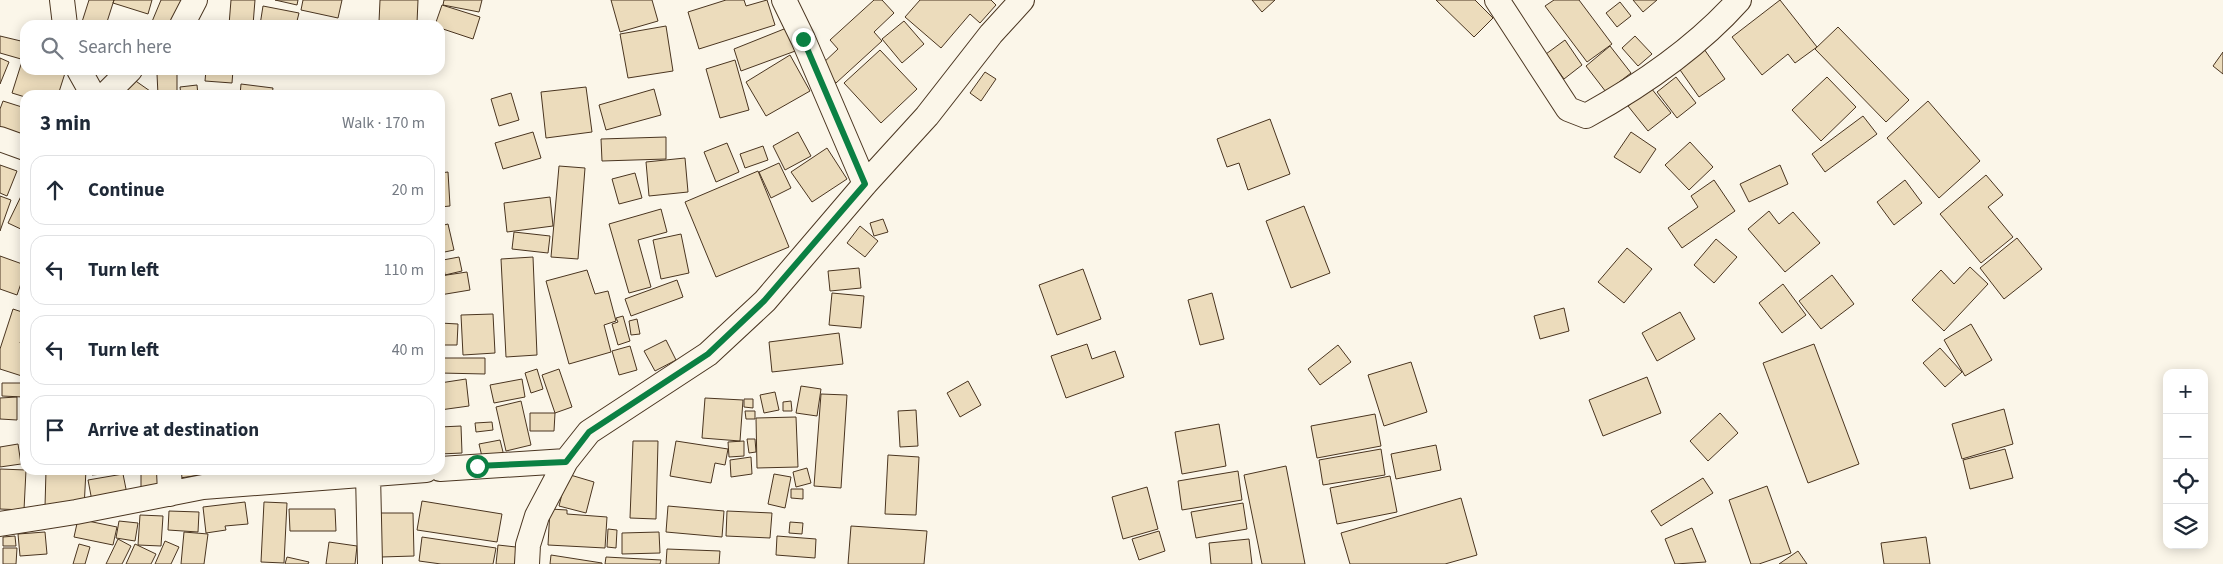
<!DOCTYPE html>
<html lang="en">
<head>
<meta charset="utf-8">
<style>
  :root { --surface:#fff; --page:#f2f2f3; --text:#1f2937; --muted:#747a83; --line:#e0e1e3 }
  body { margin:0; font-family:"Source Sans 3",sans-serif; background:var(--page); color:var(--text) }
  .controls { position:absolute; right:15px; bottom:15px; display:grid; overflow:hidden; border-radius:10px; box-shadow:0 2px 12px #0003 }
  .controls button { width:45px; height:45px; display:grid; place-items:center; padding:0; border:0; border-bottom:1px solid var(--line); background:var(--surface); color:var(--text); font:25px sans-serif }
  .stop { position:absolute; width:15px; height:15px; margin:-11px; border:4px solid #0b8043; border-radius:50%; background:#fff }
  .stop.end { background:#0b8043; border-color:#fff; box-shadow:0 1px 5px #0008 }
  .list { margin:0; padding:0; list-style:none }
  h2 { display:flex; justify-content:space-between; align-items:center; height:65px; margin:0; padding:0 20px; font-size:21px }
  h2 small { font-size:16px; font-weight:400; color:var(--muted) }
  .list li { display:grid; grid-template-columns:32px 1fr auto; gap:15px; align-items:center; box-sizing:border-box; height:70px; margin:0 10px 10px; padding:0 10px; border:1px solid var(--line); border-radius:15px }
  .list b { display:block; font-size:19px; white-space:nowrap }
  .list em { font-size:16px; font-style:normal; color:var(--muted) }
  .icon { flex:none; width:28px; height:28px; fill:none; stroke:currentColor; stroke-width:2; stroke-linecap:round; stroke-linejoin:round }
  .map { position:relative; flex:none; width:2223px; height:564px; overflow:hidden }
  .search { position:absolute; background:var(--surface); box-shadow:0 2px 12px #0003; left:20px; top:20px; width:425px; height:55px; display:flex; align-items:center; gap:12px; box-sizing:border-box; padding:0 18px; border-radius:15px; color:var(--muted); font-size:19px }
  .panel { position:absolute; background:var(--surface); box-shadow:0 2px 12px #0003; left:20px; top:90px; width:425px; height:385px; border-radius:15px }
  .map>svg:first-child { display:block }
  .building { fill:#ecdcbc; stroke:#4a3520 }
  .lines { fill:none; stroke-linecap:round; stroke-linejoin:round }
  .minor-casing { stroke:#4a3520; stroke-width:26 }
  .minor { stroke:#fbf6e9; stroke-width:24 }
  .route { stroke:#0b8043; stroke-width:6 }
</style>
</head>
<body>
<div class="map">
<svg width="2223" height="564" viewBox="0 0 2223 564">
  <rect width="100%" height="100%" fill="#fbf6e9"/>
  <path class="building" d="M89,0H114L106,25H81Z
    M114,0H152L148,14L113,3Z
    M161,0H188L177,25L151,24Z
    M231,0H255L253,25H229Z
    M275,0H298L297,5Z
    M303,0H342L338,18L301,10Z
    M380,0H418L417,23L379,22Z
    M444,0H482L479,12L443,5Z
    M611,0H652L658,21L620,32Z
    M726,0H744L746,6L767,0L775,25L699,49L688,12Z
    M874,0H882L894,13L874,32L882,41L836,83L821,65L838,49L830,40Z
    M920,0H991L996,5L980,23L970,14L941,48L905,17Z
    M1252,0H1275L1262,12Z
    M1436,0H1475L1493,18L1474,37Z
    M1554,0H1579L1612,44L1587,62L1545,6Z
    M1633,0H1657L1643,12Z
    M1780,0L1817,47L1795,63L1788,54L1762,75L1732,37Z
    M1620,2L1631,16L1617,27L1606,13Z
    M442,5L480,17L473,39L440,28V25H435Z
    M263,6L299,13L296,25H260Z
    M904,21L924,44L902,63L882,39Z
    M666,26L673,71L628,78L620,34Z
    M789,27L798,50L741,71L734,49Z
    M1838,27L1909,100L1886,122L1815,49Z
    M0,36L25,42L21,59L0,53Z
    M1635,36L1652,54L1638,66L1622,48Z
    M1565,40L1582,65L1564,79L1546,54Z
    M1610,46L1631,73L1606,92L1586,66Z
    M1704,49L1725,79L1699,97L1678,67Z
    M880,50L917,89L881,123L844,83Z
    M2223,52V74L2213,66Z
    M24,55L25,70H66L58,95H25V97L12,93Z
    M790,55L810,91L766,116L746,82Z
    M0,58L9,62L0,84Z
    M735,60L749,110L720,118L706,69Z
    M206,70H233L232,83L205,81Z
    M985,72L996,79L981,101L970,93Z
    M157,74H177V95H158Z
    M130,77L150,91L147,95H118Z
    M1676,77L1696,103L1677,118L1657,92Z
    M1827,77L1856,107L1821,141L1792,110Z
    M241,84L273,88L272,95H240Z
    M197,85L198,95H181L180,87Z
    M586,87L592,132L546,138L541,92Z
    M1651,88L1671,113L1648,131L1628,106Z
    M654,89L661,115L606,130L599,105Z
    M511,93L519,120L499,126L491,99Z
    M3,101L25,108V138L0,130V109Z
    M1928,101L1980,161L1939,198L1887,138Z
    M1863,116L1877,134L1825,172L1812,154Z
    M1270,119L1290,174L1248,190L1239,163L1227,167L1217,139Z
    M533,132L541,158L503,169L495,143Z
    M798,132L811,156L785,170L773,146Z
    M1631,132L1656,149L1640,173L1614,157Z
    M666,137V159L602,161L601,139Z
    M1690,142L1713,167L1689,190L1665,165Z
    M727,143L739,172L716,182L704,152Z
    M763,146L768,160L745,168L740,154Z
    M827,148L847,179L812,202L791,172Z
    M685,158L688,192L649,196L646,162Z
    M779,163L791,188L771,198L759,172Z
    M0,165L17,171L7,196L0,193Z
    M1780,165L1788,184L1749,202L1740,184Z
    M559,166L585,168L578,259L551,257Z
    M758,171L789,247L716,277L685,202Z
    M448,172L450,206L440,207V173Z
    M635,173L642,198L619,204L612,179Z
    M1986,175L2003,195L1988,207L2013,237L1981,263L1940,214Z
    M1714,180L1735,211L1682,248L1668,228L1698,207L1691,196Z
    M1905,180L1922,203L1894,225L1877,202Z
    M25,188V231L8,223Z
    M0,196L11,200L0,231Z
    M550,197L553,226L507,232L504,203Z
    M1304,206L1330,273L1291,288L1266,221Z
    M661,209L667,232L638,240L651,287L629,293L609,224Z
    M1769,211L1779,224L1793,212L1820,243L1785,272L1748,229Z
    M883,219L888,232L874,236L870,223Z
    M448,224L454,250L440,253V226Z
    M860,226L878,241L865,257L847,243Z
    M514,232L550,236L548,253L512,249Z
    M681,234L689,273L661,279L653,240Z
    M2017,238L2042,269L2004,299L1980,268Z
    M1716,239L1737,257L1714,283L1694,265Z
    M1627,248L1652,269L1624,303L1598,282Z
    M0,256L25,265V272L17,295L0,289Z
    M459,257L462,271L445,275L443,260Z
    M533,257L537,355L506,357L501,259Z
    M1970,267L1988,284L1944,331L1912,300L1941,270L1954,284Z
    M859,268L861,288L830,291L828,271Z
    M1083,269L1101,319L1057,335L1039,285Z
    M587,270L595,294L608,291L616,321L604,325L611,352L569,364L546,281Z
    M467,272L470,290L440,295V276Z
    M1832,275L1854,304L1821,329L1799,301Z
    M677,280L683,297L631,316L625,299Z
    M1783,284L1806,315L1782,333L1759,303Z
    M832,293L864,296L861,328L829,325Z
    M1212,293L1224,339L1200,345L1188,300Z
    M1564,308L1569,331L1540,339L1534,316Z
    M13,309L25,313V328L20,343L25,345V377L0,369V349Z
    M1680,312L1695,339L1657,361L1642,333Z
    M493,314L495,353L463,355L461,315Z
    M623,316L630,341L618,345L612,324L618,322L616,318Z
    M637,319L640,334L631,335L629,321Z
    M440,323L458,324L457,345H440Z
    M1971,324L1992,360L1965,376L1944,340Z
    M839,333L843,364L772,372L769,342Z
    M666,340L676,360L655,371L644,351Z
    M1087,344L1092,359L1115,351L1124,377L1066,398L1051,356Z
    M1814,344L1859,464L1808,483L1763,363Z
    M1338,345L1351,362L1320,385L1308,369Z
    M630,346L637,370L619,375L612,351Z
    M1940,348L1962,372L1945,387L1923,363Z
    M440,358H485V374L440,373Z
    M1411,362L1427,412L1384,426L1368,375Z
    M537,369L543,389L531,393L525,373Z
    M559,369L572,407L555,413L542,375Z
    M1647,377L1661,413L1603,436L1589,400Z
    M466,379L469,406L440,410V383Z
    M522,379L525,397L494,403L490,385Z
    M968,381L981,405L960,417L947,393Z
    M2,383H23V397L2,396Z
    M801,386L821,389L817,416L796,413Z
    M775,392L779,410L764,413L760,395Z
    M821,394L847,395L841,488L814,486Z
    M17,397V420L0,419V398Z
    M705,398L743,400L740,441L702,438Z
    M744,399H753V408L744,407Z
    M521,401L531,445L506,451L496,407Z
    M791,401L792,411H783V402Z
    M2004,409L2013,444L1962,459L1952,424Z
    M916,410L918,446L900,447L898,411Z
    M745,411H755V419H746Z
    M530,413H555L554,431H530Z
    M1720,413L1738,433L1708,461L1690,441Z
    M1375,414L1381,446L1317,458L1311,426Z
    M796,417L798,467L757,468L756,418Z
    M492,422L493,430L476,432L475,423Z
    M1219,424L1226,466L1182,474L1175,432Z
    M461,426L462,453L440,454V427Z
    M747,439H755L756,452L749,453Z
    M500,440L504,456L483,461L479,444Z
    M633,441H658L656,519L630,518Z
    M676,441L728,449L725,465L715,463L711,483L670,476Z
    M744,441V456L729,457L728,442Z
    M18,444L21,464L0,467V447Z
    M1436,445L1441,470L1396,479L1391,454Z
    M1381,449L1385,475L1323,485L1319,460Z
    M2005,449L2013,478L1970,489L1963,460Z
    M888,455L919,457L916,515L885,514Z
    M751,457L752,474L731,477L730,460Z
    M1286,466L1305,564H1262L1244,475Z
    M807,468L811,483L796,487L793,472Z
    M0,469L26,470L24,510L0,509Z
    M46,470H86L84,508L45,507Z
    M92,470H113V473L92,475Z
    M141,470H161L162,485L141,487Z
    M179,470H199L200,475L180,478Z
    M220,470H241L239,480L219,475Z
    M1238,471L1242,500L1182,510L1178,481Z
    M123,474L127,494L92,501L88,480Z
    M567,474L594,482L586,513L559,506Z
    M774,474L791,477L785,508L768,504Z
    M1390,476L1397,512L1337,524L1330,488Z
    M1703,478L1713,493L1661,526L1651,511Z
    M1767,486L1791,553L1759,564H1751L1729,500Z
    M1147,487L1158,529L1123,539L1112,497Z
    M791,489H803V499L791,498Z
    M1461,498L1477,555L1445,564H1350L1341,533Z
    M422,501L502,514L497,542L417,530Z
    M245,502L248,524L225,526L226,530L206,533L203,507Z
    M264,502L287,503L284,563L261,562Z
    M1243,503L1247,529L1196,538L1191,512Z
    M668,506L724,511L722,537L666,532Z
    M289,509H335L336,531H290Z
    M550,509L567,510V514L607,517L605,548L548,545Z
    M169,511L199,512L198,532L168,530Z
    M727,511L772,513L770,538L726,536Z
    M380,513H413L414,556L381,557Z
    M140,515L163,516L161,546L138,545Z
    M78,519L117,527L113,545L74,537Z
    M119,521L138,523L135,541L116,538Z
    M790,522L803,523L802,534L789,533Z
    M851,526L927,531L924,564H848Z
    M1692,528L1706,562L1675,564L1665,539Z
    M608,529L617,530L616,548L607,547Z
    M1159,531L1165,551L1139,560L1132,539Z
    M45,532L47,554L20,556L18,534Z
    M184,532L208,534L204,564H181Z
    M659,532L660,553L622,554V533Z
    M15,536L16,546H3V537Z
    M777,536L816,539L815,558L776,555Z
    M422,537L496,548L493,564H441L419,561Z
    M1926,537L1930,564H1884L1881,543Z
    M118,539L131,546L122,564H106Z
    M1249,539L1252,564H1211L1209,543Z
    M165,541L179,547L171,564H155Z
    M329,542L357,546L355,564H326Z
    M79,544L90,547L85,564H73Z
    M135,544L156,554L151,564H126Z
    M498,545L516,547L515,564H496Z
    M3,548H17L16,564H3Z
    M667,549L720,551L719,564H666Z
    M1798,551L1807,564H1779Z
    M551,555L602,563V564H550Z
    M287,557L309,562L308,564H285Z
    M606,557L661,560L660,564H605Z"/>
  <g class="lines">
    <defs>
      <path id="minor" d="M62,0L65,25
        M784,0L803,39L865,184
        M1497,0L1568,109L1586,116C1642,85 1697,47 1739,0
        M182,25L195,0
        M79,70L93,95
        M105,95L130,70
        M0,139L25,148
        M440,469L566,461
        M169,470L170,494
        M368,474L370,564
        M0,524L76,512L203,487L426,470
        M527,564L528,545L537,516L566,461L589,432L708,354L765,301L865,184L927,116L991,34L1022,0"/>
    </defs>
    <use href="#minor" class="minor-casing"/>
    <use href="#minor" class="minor"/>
  </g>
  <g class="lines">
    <path class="route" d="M477,466L566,462L589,432L708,354L764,301L865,184L803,39"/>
  </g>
</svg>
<div class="controls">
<button>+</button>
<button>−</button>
<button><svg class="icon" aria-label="locate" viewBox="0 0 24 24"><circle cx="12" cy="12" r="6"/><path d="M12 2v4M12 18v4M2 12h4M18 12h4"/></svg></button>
<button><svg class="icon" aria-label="layers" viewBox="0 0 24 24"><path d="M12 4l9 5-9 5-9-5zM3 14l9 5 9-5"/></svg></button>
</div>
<div class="stop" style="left:477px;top:466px"></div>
<div class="stop end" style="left:803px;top:39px"></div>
<div class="search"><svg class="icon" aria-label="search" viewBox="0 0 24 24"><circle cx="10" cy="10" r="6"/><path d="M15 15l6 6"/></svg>Search here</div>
<section class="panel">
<h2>3 min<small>Walk · 170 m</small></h2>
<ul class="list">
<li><svg class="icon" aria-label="ahead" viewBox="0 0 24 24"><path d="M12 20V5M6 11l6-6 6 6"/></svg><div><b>Continue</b></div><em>20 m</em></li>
<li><svg class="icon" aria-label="left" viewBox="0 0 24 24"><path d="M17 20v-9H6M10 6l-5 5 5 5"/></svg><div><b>Turn left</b></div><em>110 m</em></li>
<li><svg class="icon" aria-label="left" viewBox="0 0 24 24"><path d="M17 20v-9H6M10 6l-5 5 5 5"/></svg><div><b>Turn left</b></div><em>40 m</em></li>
<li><svg class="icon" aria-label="arrive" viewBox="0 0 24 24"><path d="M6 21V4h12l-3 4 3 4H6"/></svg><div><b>Arrive at destination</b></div></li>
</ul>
</section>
</div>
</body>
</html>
